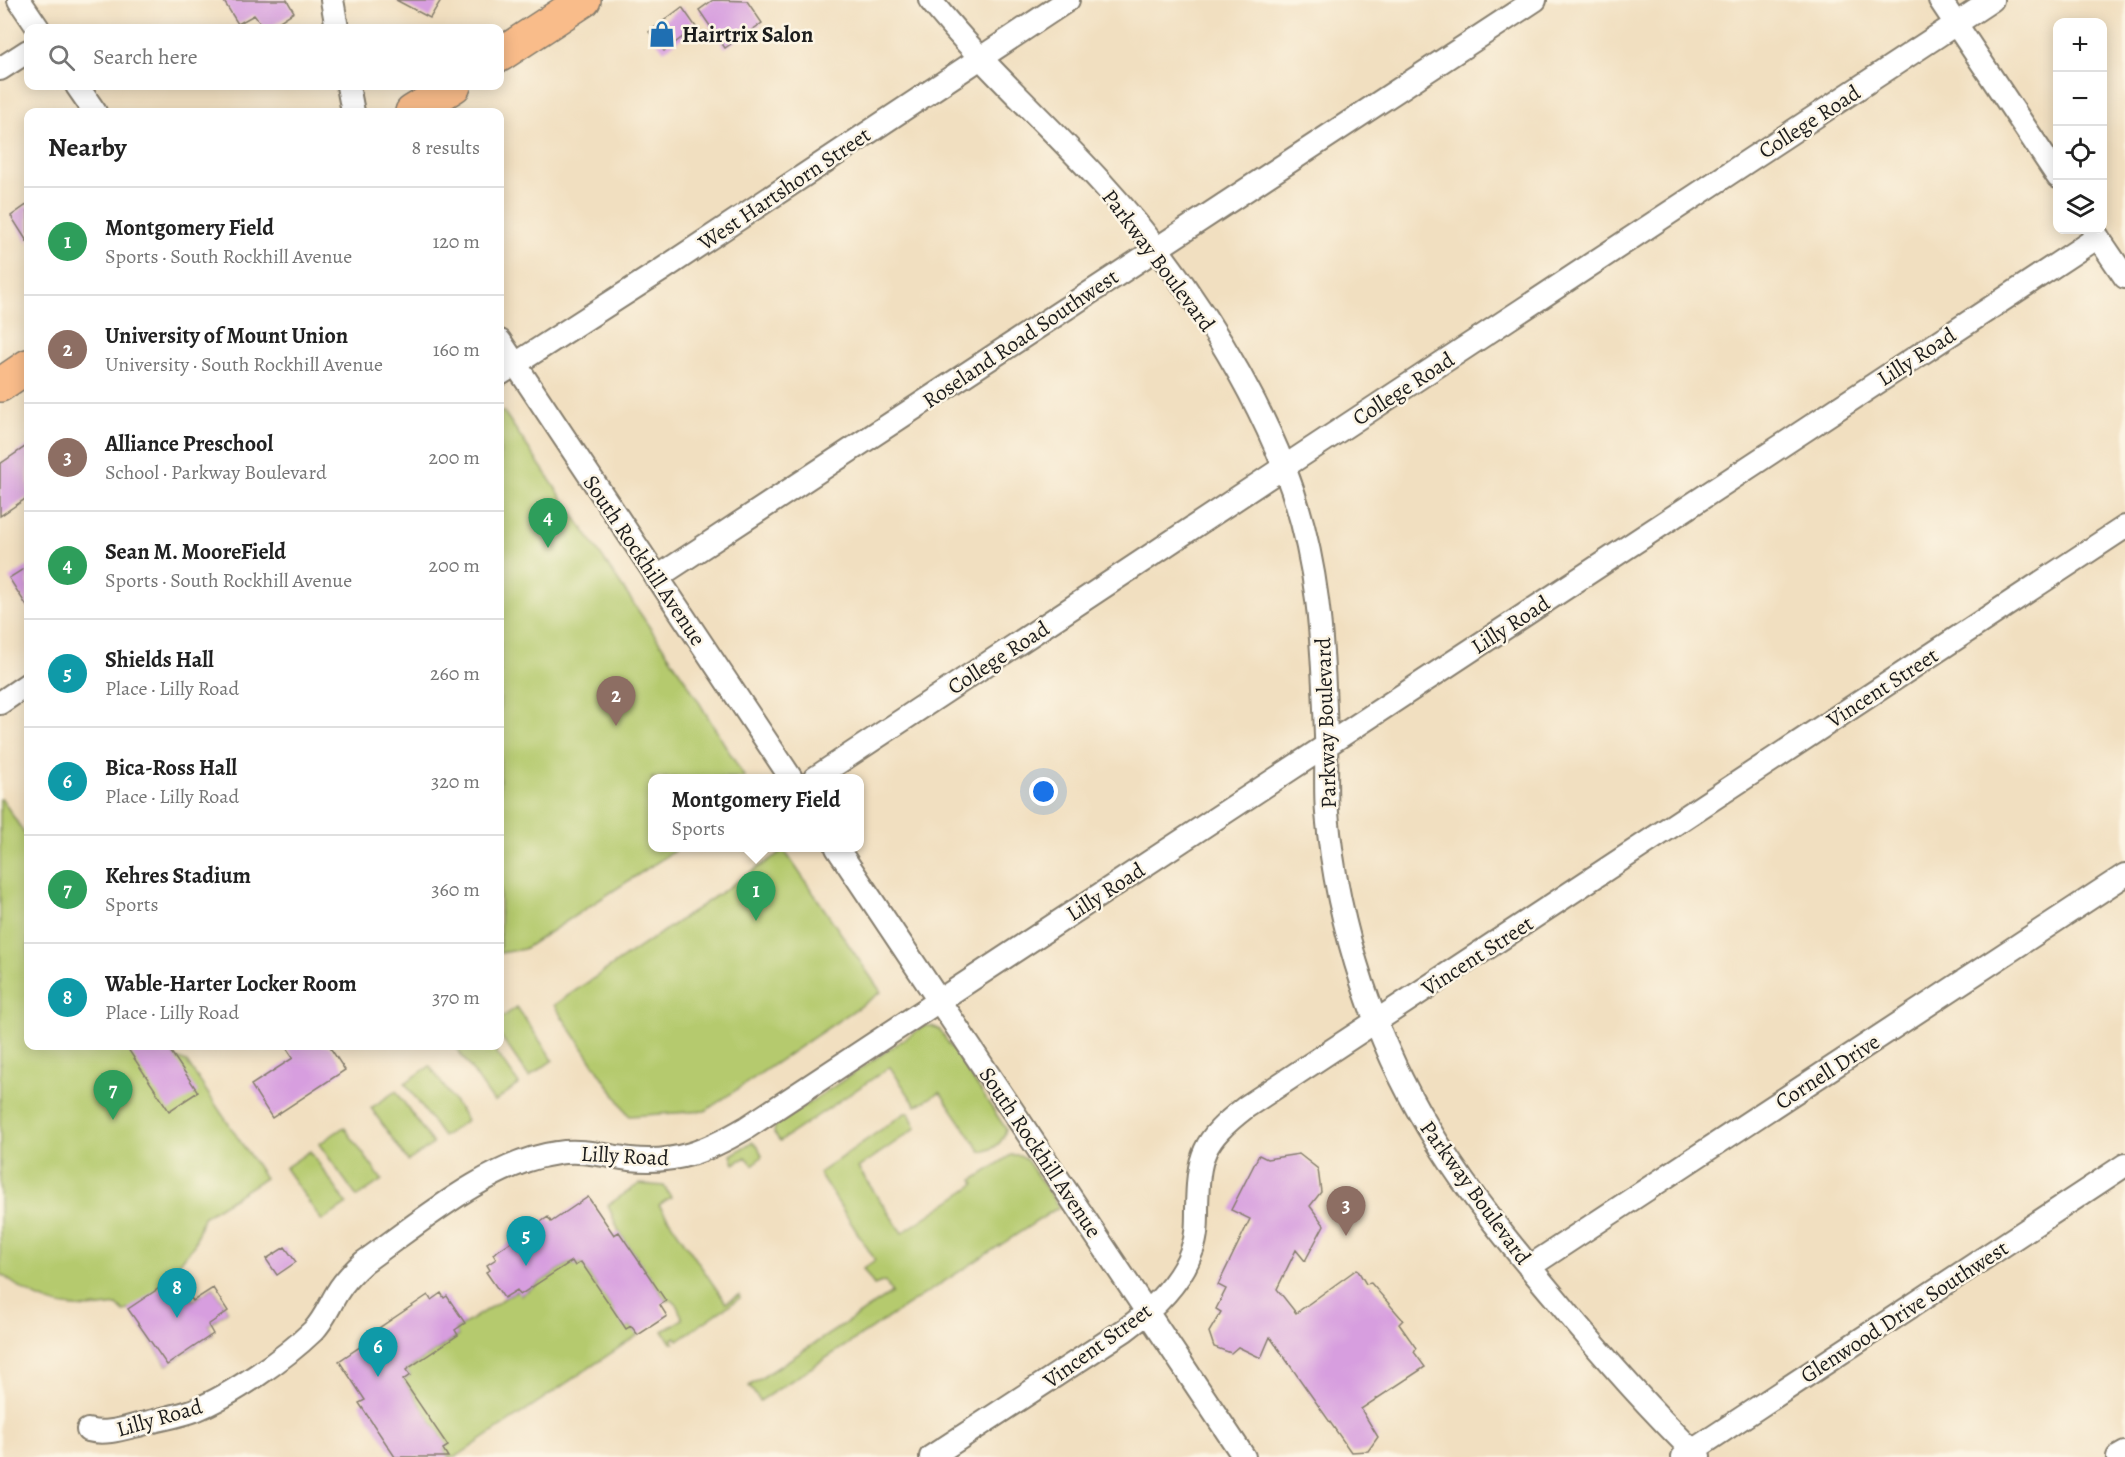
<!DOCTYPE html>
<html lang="en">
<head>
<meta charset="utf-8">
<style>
  :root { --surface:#fff; --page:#f6f6f6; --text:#222; --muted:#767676; --line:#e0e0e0; --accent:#db2777 }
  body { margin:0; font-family:Alegreya,serif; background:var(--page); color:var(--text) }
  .controls { position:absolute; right:18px; top:18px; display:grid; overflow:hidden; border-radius:12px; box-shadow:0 3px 15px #0003 }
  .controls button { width:54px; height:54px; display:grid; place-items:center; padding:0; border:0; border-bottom:2px solid var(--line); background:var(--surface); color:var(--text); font:30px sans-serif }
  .you { position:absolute; left:1044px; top:792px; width:21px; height:21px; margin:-15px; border:4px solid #fff; border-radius:50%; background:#1a73e8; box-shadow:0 0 0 9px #1a73e833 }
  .badge { display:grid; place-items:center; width:39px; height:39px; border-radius:50%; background:var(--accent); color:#fff; font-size:20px; font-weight:700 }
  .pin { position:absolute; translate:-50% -50px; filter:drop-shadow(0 2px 3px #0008) }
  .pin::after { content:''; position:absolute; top:32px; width:21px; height:18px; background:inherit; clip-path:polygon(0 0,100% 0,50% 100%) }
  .popup { position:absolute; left:648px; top:774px; width:216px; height:78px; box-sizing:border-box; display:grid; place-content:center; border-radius:12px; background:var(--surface); filter:drop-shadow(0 2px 4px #0005); font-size:20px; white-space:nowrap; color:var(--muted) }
  .popup b { font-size:22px; color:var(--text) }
  .popup::after { content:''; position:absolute; left:50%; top:100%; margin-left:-12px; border:12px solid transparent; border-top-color:var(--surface) }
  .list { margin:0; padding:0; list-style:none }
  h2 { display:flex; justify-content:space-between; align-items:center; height:78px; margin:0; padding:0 24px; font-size:26px }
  h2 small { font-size:20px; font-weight:400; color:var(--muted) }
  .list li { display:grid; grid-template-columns:39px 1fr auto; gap:18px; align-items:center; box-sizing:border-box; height:108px; padding:0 24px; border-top:2px solid var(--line) }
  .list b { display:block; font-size:22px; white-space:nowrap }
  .list p { margin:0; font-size:20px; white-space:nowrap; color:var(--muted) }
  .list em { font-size:20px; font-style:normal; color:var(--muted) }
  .icon { flex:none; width:33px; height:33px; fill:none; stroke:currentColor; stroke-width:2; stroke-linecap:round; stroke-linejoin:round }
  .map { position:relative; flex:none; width:2125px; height:1457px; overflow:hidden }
  .search { position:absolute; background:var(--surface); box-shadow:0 3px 15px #0003; left:24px; top:24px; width:480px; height:66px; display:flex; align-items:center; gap:15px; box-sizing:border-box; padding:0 21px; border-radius:12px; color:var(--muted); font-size:22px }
  .panel { position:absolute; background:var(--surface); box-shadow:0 3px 15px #0003; left:24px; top:108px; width:480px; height:942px; border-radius:12px }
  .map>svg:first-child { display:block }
  .green { fill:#b5ca6e; stroke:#687345; stroke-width:1.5 }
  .building { fill:#d79edf }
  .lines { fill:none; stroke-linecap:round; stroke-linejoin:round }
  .minor-casing { stroke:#867e6e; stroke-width:26 }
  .highway-casing { stroke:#867e6e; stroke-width:36 }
  .minor { stroke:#fff; stroke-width:22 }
  .highway { stroke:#f9bc8a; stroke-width:33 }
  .labels { text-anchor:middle; stroke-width:5; stroke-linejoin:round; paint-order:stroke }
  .poi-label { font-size:22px; font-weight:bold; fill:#1c1c1c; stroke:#fcf5e5; text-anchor:start }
  .street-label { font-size:22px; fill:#1c1c1c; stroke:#fcf5e5 }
</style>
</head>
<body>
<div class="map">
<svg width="2125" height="1457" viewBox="0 0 2125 1457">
  <rect width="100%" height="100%" fill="#fcf5e5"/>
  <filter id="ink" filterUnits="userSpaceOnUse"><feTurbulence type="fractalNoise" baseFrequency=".0167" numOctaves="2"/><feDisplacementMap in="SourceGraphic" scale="12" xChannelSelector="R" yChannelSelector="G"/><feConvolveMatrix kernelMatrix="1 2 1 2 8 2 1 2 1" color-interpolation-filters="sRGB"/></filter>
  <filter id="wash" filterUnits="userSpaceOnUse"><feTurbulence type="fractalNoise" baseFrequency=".008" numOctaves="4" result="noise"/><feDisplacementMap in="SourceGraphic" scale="24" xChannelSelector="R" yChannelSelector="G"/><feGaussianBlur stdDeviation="1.35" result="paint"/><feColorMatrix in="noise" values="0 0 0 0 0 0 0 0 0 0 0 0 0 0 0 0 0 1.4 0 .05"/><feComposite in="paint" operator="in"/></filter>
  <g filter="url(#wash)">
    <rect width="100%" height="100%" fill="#f1dfc0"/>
    <path class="green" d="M500,412H504L688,684L745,778H652V848H679L524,949L500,953Z
      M0,799H2L28,839V1046H168L176,1058L187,1062L265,1178L203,1217L194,1245L177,1266L180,1275L176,1277L193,1301L213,1288L228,1311L208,1325L213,1334L167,1365L129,1309L124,1312L117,1305C68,1313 38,1304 0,1273Z
      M784,850L881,992L705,1111L629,1116L554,1005Z
      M517,1007L553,1060L529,1077L500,1035V1019Z
      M924,1026H932L939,1029L1006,1129C1003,1143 995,1149 981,1152L940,1092L916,1106L890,1067L780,1141L774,1133L775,1126Z
      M462,1046H492L519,1084L494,1102L457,1049Z
      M430,1066L467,1120L443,1137L405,1083Z
      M396,1091L433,1144L408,1161L371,1108Z
      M905,1113H909L916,1128L858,1168L902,1233L975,1184L973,1180L1011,1155H1020L1026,1159L1059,1207L760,1401L749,1386L892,1293L885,1281L874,1285L863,1269L875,1260L819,1173Z
      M344,1127L382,1180L357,1197L319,1144Z
      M752,1142L758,1146L762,1156L753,1165L746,1157L734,1164L731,1155Z
      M310,1151L347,1204L322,1221L285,1168Z
      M639,1184L664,1186L671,1197L659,1205L726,1303L739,1295L740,1298L678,1340L676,1337L672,1339L674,1343H671L663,1331L683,1319L676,1304L672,1300L666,1301L619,1232L608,1205Z
      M572,1261L575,1266L581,1262L626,1328L631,1326L638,1335L456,1457H448L443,1449L447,1445L403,1380L410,1375L406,1370L458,1336L455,1330L517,1290L521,1295Z"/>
    <g id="blocks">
      <path class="building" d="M223,0H287L294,12L269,28H264L254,15L238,24Z
        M396,0H441L430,18Z
        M713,0L747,1L762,23L725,48L699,10Z
        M682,7L696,27L664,51L649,32Z
        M28,204V243L11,216Z
        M28,445V497L0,516V464Z
        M28,566V608L9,578Z
        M126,1046H167L198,1092L169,1111Z
        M285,1046H329L345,1070L272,1118L251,1085L293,1058Z
        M1299,1154L1318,1169L1321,1192L1310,1206L1324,1225L1305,1261L1296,1250L1277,1289L1296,1313L1357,1269L1366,1284L1371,1283L1403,1320L1399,1324L1416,1348L1414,1352L1425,1367L1361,1409L1378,1437L1368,1451L1351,1452L1270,1337L1261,1358L1238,1347L1231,1353L1214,1347L1209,1332L1221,1312L1216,1309L1226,1289L1218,1285L1250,1219L1231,1210L1259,1155L1267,1159Z
        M588,1197L614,1235L619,1232L666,1301L660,1305L667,1316L638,1335L631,1326L626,1329L581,1262L575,1266L572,1261L520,1295L517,1290L504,1298L486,1272L490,1270L487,1265L496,1259L493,1254L548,1217L551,1222Z
        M285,1247L296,1262L277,1275L266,1259Z
        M176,1277L193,1301L213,1288L228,1311L208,1325L213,1334L167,1365L128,1309Z
        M441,1293L444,1298L447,1296L465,1323L455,1330L458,1335L406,1370L410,1375L403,1380L448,1446L443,1449L448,1457H395L359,1403L365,1400L339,1361L376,1336L373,1332L428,1295L431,1300Z"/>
    </g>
  </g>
  <g filter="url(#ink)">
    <use href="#blocks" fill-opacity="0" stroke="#867e6e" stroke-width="1.5"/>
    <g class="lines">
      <defs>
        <path id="minor" d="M19,0L38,28
          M332,0L337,28
          M930,0C982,65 1044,120 1100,181C1174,262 1243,364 1284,467C1319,556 1323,642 1326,736C1327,761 1325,787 1327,813C1337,927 1375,1045 1437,1142C1472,1198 1514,1249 1556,1299C1601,1354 1648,1408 1699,1457
          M1940,0L2058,177
          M0,69L28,51
          M77,86L95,112
          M348,86L353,112
          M2093,230L2125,277
          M500,341L791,778
          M500,374L663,269L1068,0
          M656,578L1535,0
          M0,703L28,684
          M815,778L1284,467L1992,0
          M837,848L1244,1457
          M1529,1267L2125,875
          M88,1430C106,1435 125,1428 142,1424C159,1419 179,1416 195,1410C232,1395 284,1359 313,1331C324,1320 329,1306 337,1293C344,1281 354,1271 364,1262C419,1223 490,1162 557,1153C582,1149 605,1156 630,1159C676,1164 707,1151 746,1128L2098,237
          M931,1457L1125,1330C1152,1310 1181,1283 1192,1250C1197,1237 1197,1223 1197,1209C1198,1155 1202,1141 1246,1107L2125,527
          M1683,1457L2125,1165
          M2118,1457L2125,1453"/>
        <path id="highway" d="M500,55L584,0
          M412,112L454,86
          M0,385L28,366"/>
      </defs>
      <use href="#minor" class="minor-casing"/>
      <use href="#highway" class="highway-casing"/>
      <use href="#minor" class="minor"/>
      <use href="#highway" class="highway"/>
    </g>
  </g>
  <defs>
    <symbol id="shop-bare" viewBox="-9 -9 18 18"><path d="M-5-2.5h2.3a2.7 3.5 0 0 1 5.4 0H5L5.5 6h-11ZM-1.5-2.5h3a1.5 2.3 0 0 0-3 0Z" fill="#1f6fb2" stroke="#fcf5e5" stroke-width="2.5" paint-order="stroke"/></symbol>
  </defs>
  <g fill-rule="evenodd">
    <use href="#shop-bare" x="643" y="15" width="38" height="38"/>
  </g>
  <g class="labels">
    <g class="poi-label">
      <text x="682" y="42">Hairtrix Salon</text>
    </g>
    <g class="street-label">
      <text transform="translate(1809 121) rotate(-33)" y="8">College Road</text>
      <text transform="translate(784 188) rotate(-34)" y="8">West Hartshorn Street</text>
      <text transform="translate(1159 260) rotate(53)" y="8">Parkway Boulevard</text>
      <text transform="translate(1020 338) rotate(-34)" y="8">Roseland Road Southwest</text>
      <text transform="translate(1916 356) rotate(-33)" y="8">Lilly Road</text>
      <text transform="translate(1403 388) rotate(-33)" y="8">College Road</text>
      <text transform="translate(645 560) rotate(56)" y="8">South Rockhill Avenue</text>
      <text transform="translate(1510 624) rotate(-33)" y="8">Lilly Road</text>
      <text transform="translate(998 657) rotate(-33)" y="8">College Road</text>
      <text transform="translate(1882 687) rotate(-33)" y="8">Vincent Street</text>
      <text transform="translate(1325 723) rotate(-92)" y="8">Parkway Boulevard</text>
      <text transform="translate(1105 891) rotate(-33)" y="8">Lilly Road</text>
      <text transform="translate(1477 955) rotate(-33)" y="8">Vincent Street</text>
      <text transform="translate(1827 1071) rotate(-33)" y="8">Cornell Drive</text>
      <text transform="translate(1041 1152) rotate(56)" y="8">South Rockhill Avenue</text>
      <text transform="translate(625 1155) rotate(3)" y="8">Lilly Road</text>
      <text transform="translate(1476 1192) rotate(54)" y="8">Parkway Boulevard</text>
      <text transform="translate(1904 1311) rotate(-33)" y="8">Glenwood Drive Southwest</text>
      <text transform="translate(1097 1345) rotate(-36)" y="8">Vincent Street</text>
      <text transform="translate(159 1417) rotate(-16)" y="8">Lilly Road</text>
    </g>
  </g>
</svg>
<div class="controls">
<button>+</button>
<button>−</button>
<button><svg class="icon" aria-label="locate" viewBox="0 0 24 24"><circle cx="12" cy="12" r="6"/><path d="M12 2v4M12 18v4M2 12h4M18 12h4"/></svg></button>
<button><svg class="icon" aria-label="layers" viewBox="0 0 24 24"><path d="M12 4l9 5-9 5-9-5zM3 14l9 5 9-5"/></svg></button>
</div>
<div class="you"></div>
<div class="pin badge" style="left:756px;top:921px;background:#2e9e5b">1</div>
<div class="popup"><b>Montgomery Field</b>Sports</div>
<div class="pin badge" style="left:616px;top:726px;background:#8d6e63">2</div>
<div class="pin badge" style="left:1346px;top:1236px;background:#8d6e63">3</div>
<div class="pin badge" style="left:548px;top:548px;background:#2e9e5b">4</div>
<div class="pin badge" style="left:526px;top:1266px;background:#0f9aa8">5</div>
<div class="pin badge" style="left:378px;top:1377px;background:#0f9aa8">6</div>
<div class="pin badge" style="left:113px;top:1120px;background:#2e9e5b">7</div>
<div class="pin badge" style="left:177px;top:1318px;background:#0f9aa8">8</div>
<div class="search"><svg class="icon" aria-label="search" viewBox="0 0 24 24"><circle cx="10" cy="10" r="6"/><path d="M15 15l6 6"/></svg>Search here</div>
<section class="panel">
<h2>Nearby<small>8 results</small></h2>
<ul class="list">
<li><span class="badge" style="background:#2e9e5b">1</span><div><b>Montgomery Field</b><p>Sports · South Rockhill Avenue</p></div><em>120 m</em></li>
<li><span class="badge" style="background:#8d6e63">2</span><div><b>University of Mount Union</b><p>University · South Rockhill Avenue</p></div><em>160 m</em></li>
<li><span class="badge" style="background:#8d6e63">3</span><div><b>Alliance Preschool</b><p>School · Parkway Boulevard</p></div><em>200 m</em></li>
<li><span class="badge" style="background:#2e9e5b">4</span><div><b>Sean M. MooreField</b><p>Sports · South Rockhill Avenue</p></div><em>200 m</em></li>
<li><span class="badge" style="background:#0f9aa8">5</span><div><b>Shields Hall</b><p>Place · Lilly Road</p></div><em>260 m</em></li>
<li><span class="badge" style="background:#0f9aa8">6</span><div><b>Bica-Ross Hall</b><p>Place · Lilly Road</p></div><em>320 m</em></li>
<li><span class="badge" style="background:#2e9e5b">7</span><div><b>Kehres Stadium</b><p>Sports</p></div><em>360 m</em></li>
<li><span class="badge" style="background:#0f9aa8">8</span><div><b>Wable-Harter Locker Room</b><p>Place · Lilly Road</p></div><em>370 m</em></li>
</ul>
</section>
</div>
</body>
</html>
